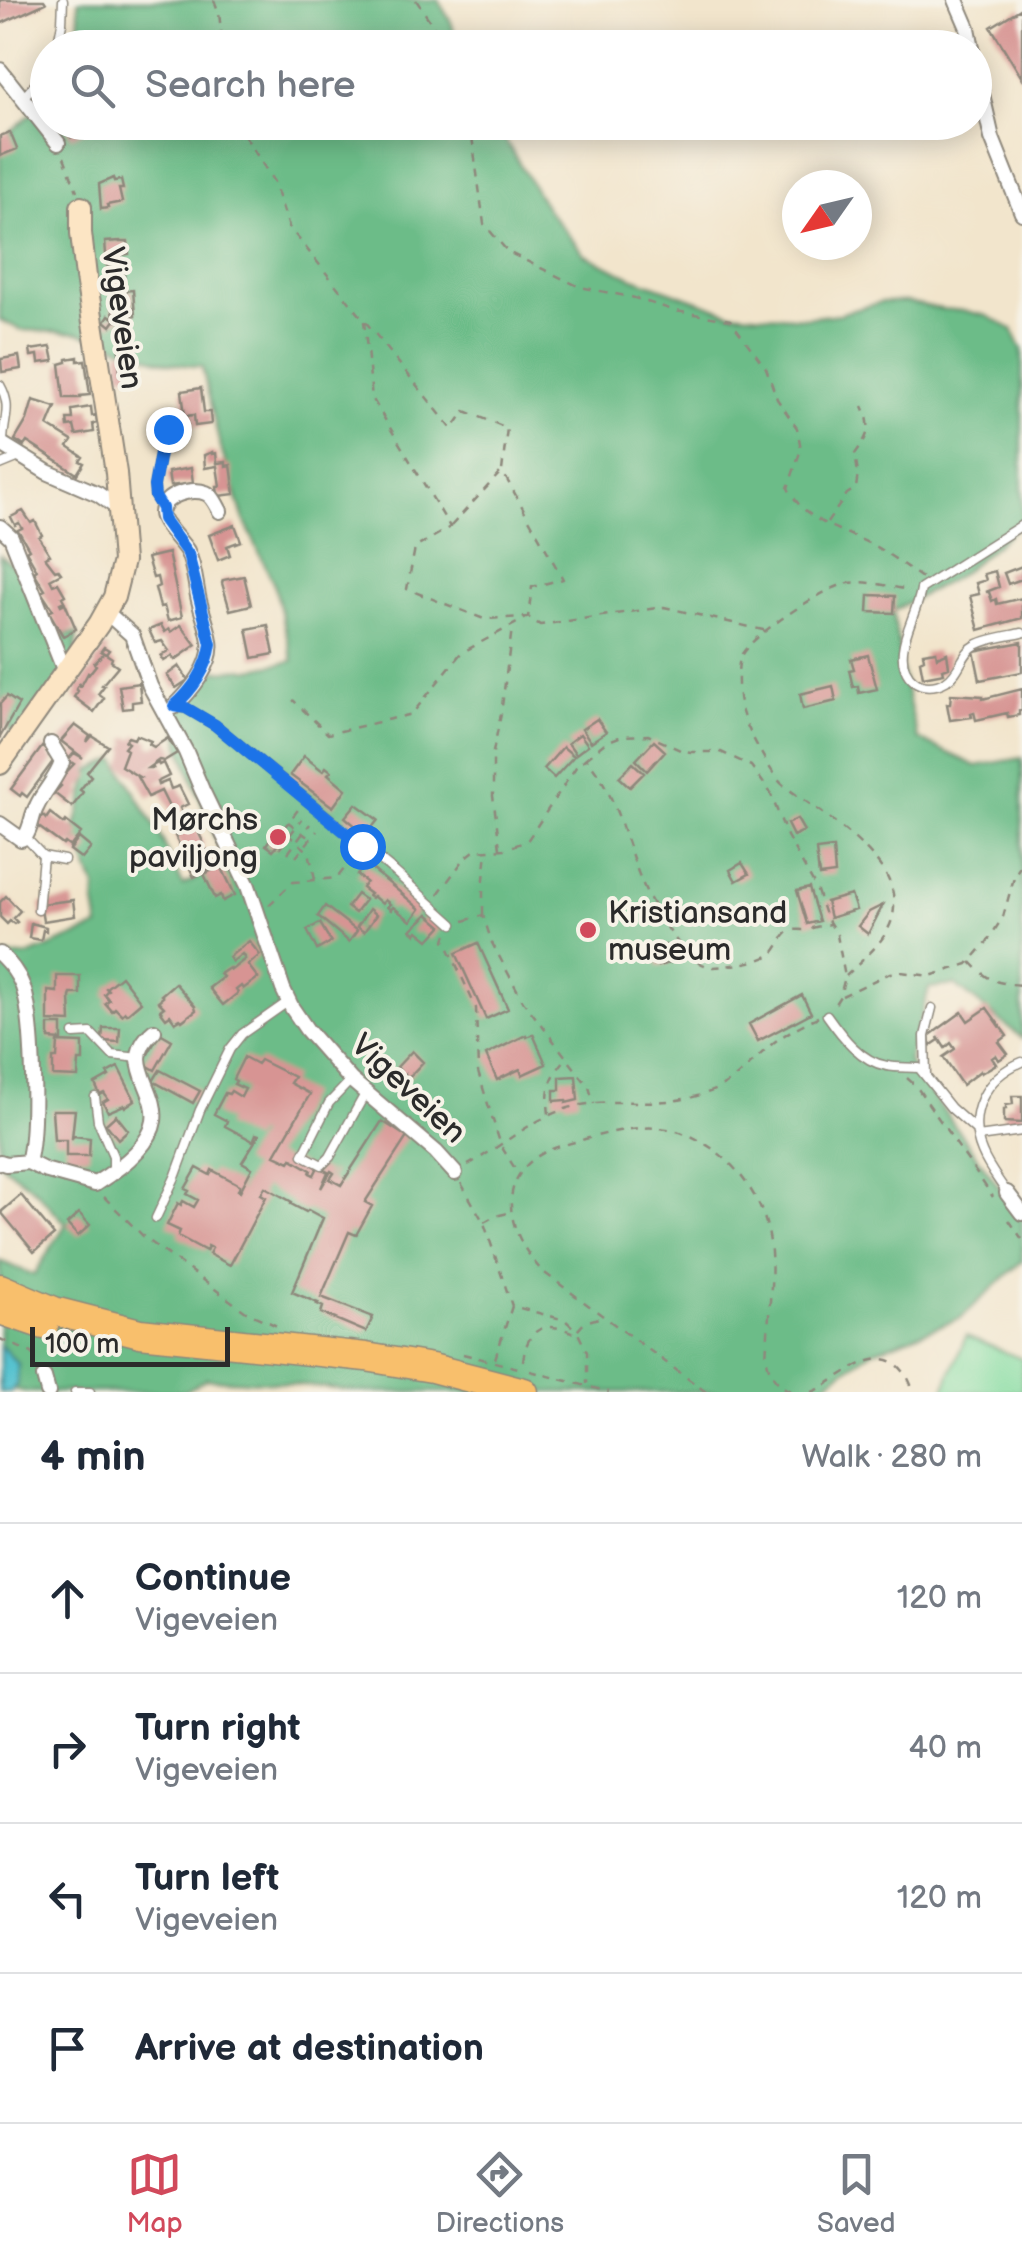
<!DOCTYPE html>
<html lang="en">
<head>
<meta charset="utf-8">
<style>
  :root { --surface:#fff; --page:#f6f6f7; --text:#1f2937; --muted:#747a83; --line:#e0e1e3; --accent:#d1495b }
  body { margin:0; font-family:"Balsamiq Sans",sans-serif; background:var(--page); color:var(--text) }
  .compass { position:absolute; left:782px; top:170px; width:90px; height:90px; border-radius:50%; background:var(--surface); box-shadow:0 5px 25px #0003; rotate:236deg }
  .scale { position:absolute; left:30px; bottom:25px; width:200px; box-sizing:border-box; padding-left:10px; border:5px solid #2b2b2b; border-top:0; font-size:28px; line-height:35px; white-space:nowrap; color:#2b2b2b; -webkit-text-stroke:8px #f7f3e8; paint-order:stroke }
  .stop { position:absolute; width:30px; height:30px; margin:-22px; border:8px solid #1a73e8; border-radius:50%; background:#fff }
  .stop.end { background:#1a73e8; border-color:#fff; box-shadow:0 2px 10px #0008 }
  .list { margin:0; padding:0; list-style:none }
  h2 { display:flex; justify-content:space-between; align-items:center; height:130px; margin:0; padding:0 40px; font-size:42px }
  h2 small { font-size:32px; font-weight:400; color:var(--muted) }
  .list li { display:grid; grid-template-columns:65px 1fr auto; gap:30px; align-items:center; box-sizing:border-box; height:150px; padding:0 40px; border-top:2px solid var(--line) }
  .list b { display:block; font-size:38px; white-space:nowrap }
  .list p { margin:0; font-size:32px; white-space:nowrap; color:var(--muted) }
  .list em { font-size:32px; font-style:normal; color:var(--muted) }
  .icon { flex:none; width:55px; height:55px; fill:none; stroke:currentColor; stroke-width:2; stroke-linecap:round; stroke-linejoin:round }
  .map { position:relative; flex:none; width:1022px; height:1392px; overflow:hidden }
  .search { position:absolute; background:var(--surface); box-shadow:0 5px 25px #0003; left:30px; right:30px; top:30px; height:110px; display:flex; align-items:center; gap:25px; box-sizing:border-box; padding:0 35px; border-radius:55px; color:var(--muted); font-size:38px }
  .sheet { height:730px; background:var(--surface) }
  nav { display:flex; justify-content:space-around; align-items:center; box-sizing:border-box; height:140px; border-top:2px solid var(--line); background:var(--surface); font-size:28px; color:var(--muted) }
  nav a { display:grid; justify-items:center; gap:5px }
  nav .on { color:var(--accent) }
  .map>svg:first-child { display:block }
  .green { fill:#85dda2; stroke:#588466; stroke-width:2.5 }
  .forest { fill:#6cbc88; stroke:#4c745a; stroke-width:2.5 }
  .water { fill:#56c2cf; stroke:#40767d; stroke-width:2.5 }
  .building { fill:#d79493 }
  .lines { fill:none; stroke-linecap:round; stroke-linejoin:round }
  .lane-casing { stroke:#8e887c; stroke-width:11 }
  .street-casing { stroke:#8e887c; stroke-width:18 }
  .secondary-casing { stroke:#8e887c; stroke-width:24 }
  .highway-casing { stroke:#8e887c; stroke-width:31 }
  .path { stroke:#8e887c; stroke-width:2.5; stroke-dasharray:8 8; stroke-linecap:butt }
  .lane { stroke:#fff; stroke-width:8 }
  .street { stroke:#fff; stroke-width:14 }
  .secondary { stroke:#fce5c4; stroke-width:20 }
  .highway { stroke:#f8bf6c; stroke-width:28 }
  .route { stroke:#1a73e8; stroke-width:12 }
  .poi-dot { fill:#d1495b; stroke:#f7f3e8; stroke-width:4 }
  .labels { text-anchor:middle; stroke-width:8; stroke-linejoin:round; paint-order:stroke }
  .street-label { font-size:32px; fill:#2b2b2b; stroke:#f7f3e8 }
  .poi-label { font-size:32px; fill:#2b2b2b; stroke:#f7f3e8; text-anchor:end }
</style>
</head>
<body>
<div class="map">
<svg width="1022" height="1392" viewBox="0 0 1022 1392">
  <rect width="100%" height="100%" fill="#f7f3e8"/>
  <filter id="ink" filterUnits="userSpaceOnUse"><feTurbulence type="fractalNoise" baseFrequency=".01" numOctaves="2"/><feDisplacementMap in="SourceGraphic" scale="20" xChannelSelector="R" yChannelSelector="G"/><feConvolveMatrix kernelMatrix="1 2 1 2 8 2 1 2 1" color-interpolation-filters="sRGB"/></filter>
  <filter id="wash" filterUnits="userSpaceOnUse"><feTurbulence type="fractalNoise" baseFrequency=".0048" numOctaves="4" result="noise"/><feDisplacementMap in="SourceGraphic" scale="40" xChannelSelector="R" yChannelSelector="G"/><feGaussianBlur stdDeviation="2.25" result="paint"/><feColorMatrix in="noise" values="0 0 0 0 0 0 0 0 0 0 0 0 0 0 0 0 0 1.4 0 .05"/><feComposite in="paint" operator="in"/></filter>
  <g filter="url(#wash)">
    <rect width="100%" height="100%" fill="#f2e5cc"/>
    <path class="green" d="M966,1336L1022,1359V1392H943Z"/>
    <path class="forest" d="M78,0H438L451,22L459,47H71L80,27Z
      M47,100L48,122L495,123L546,208L585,255L631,277L729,312L805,318L839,314L882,302H907L941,309L966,311L987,316L1012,329L1022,350V523L959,575L893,611L903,677L918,739L976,766L1022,758V1038L955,985L929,988L908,1062L1022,1218V1261L961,1318L873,1351L813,1392H364L283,1383L206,1379L183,1392H29L14,1389L17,1384L18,1364L0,1345V1261L34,1275L66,1224L34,1189L0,1163V956H27L99,927L95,904L96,887L74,835L90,771L116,759L160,835L183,885L225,865L180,746L176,706L210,671L252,669L293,661L275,587L243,517L220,446L202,367L168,363L79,333L21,330L0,320V141Z
      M0,555L19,571L56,637L77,633L74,671L13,740L0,695Z"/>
    <path class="water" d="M0,1345L18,1364L17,1384L11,1392H0Z"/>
    <g id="blocks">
      <path class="building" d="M0,0H44L46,3L0,24Z
        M1022,8V78L991,27Z
        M64,122H104L71,137Z
        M10,132L17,149L0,156V136Z
        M113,178L114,181L121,180L123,189H119L122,202L107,205L108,208L101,209L99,184Z
        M120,241V242H128L129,254L121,255L122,265L107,266L105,242Z
        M124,272L125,286L112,287L111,273Z
        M133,290L135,316L120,317L121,321H116V319L111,326L105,321L109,315L114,318L111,292Z
        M51,347L54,361L39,363L38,355L31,356L30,350Z
        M136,350L137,374L120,375L119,351Z
        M19,356L21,369L2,372L1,359Z
        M78,357V361L85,360L90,395L80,396V398H64L60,364L67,362V359Z
        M201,388L204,412H210L211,424L195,426L194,415L185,416L182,391Z
        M33,400L56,407L48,426L72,441L68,447L83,457L80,461L84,463L77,474L27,442L24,446L15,440L27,420Z
        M91,407L92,416L96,415L97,423L93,424L94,432L76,435L74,426L68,427L67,419H73L72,410Z
        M212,452V454L216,453L217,463L226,462V466L231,465L235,494L218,496L217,486H220L217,466L205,468L204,455Z
        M191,468L193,483L170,486L168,472Z
        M23,511L31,523L35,521L42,535L39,537L50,555L45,557L55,570L58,569L61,573L50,579L53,585L58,583L65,595L62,597L64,601L60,603L61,605L65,603L76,629L63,636L49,612L53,610L41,592L45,590L34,572L37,570L26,551L29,549L18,530L22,528L19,523L15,525L11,517Z
        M235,525L241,541L227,546L230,555L218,560L209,535Z
        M168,553L182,617L168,621L164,606L160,607L155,588L159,586L157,577L153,578L147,558Z
        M1022,566V579L1008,584L1004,573Z
        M995,571L999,587L986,592H989L992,601L996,599L997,604L1022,598V618L979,630L970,596L979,594L976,583L986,580L984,574Z
        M244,576L251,605L230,610L222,583L223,580Z
        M869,595L895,596L894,613L868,612Z
        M161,625L165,632L169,629L171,632L181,625L196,645L175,660L172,656L164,661L161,656L169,651L162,641L155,643L149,630Z
        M268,625L274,654L253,658L247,629Z
        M1022,642V672L980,680L974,651Z
        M104,647L109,650L106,654L112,658L111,661L118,666L102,685L104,686L98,694L104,698L94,712L74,697L78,691L76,689L79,684L81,686L88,673L89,674L96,665L94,663L104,653L101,651Z
        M936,651L937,657L947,653L949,667L943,669L944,673L923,677L920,661L924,659L923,653Z
        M868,655L877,689L859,693L858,686L853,687L849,670L854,669L851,659Z
        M179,666L188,680L176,688L167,675Z
        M139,683L141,701L132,702V708L123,709L119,686Z
        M833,686L836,701L803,709L800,694Z
        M1022,689V710L1019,711V715L1008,717L1007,713L976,720L974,712L971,713L972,717L950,720L947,704H950L951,694L983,696V699Z
        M7,696L19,704L0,737V704Z
        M597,719L606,732L591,742L582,729Z
        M75,725L90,736L87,742L92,736L108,746L87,772L91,776L80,790L83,792L79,798L72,807L54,793L61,786L57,782L74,764L68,760L74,753L83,758L61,741Z
        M580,734L588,745L576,754L568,743Z
        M136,735L151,741L149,744L154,747L168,738L177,753L164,761L159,760L148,768H153L152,766L158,763L159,765L163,763L169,776L157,782L158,785L168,781L171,789L179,786L188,804L180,808L183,815L180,816L184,824L176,828L175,819L161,791L148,797L137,777H139L121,766L127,750L124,748L128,743L125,741L128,737L134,739Z
        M654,741L665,751L647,771L636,760Z
        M42,747L51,754L49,756L54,760L27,797L22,793L20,796L11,789Z
        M563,747L574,756L554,778L544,769Z
        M304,756L323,771L326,767L331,771L328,774L346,789L333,807L290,775Z
        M633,763L644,773L630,787L619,777Z
        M356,804L378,820L366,835L345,817Z
        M50,813L64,824L66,821L81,833L70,847L65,843L63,845L36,825L43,816L46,819Z
        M797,819L804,831L793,836L787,824Z
        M279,825L288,832L273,850L266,845Z
        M196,827L204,844L200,846L203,852L207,850L215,867L194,877L187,862L184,863L179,853L183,852L175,836Z
        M79,838L91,848L82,859L70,850Z
        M833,848L835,874L819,876L816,850Z
        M742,863L749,874L736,881L730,870Z
        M366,864L420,909L411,921L393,907L391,910L387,907L390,904L385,900L382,904L373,896L371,898L368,896L370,894L362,888L366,882L357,875Z
        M221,866L235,895L223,901L221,895L215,898L204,874Z
        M809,888L819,921L807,924L797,891Z
        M357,894L365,900L355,913L347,907Z
        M851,895L856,910L830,918L826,902Z
        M6,896L20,911L13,918L17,922L14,924L10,921L7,924L0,917V902Z
        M73,900L75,916L43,921L40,904Z
        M883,905L868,934L858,926L869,912Z
        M325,906L357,931L349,942L318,916Z
        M369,909L376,915L364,932L357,927Z
        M428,914L442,926L429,940L418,931L416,934L411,930Z
        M31,923L46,927V931L43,930L41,940L29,938Z
        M320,923L331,942L317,950L307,930Z
        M249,941L260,955L248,965L258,978L243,989L241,986L236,990L238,993L223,1005L209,988L223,977L220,974L229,968L231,970L245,959L242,954L232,962L229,957Z
        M478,943L508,1009L486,1019L456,953Z
        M665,945L670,963L658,966L654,948Z
        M57,976H80V994H71L70,997L71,1022L48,1021V991L57,992Z
        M121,976L141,1002L127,1014L125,1012L122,1015L115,1008L112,1011L105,1003L109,1000L104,994L108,990L106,988Z
        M175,983L195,1006L196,1010L182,1021L180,1019L175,1022L170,1015L166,1018L160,1010L164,1007L158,1001L163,997L161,995Z
        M802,995L811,1013L758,1041L749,1024Z
        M987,1008L1007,1036L999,1042L1008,1054L999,1060L996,1055L992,1058L996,1064L981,1073L980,1071L962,1085L943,1057L955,1049L951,1043L945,1048L938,1037L939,1040L930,1046L929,1036L962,1012L968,1021Z
        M49,1025H62V1040L49,1039Z
        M103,1028H120L119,1042L102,1041Z
        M160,1033L172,1040L155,1070L143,1063Z
        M533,1034L546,1064L522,1075L520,1069L497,1080L486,1055L526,1035L527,1037Z
        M58,1042L83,1043V1061H79L78,1077L53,1076V1058H57Z
        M412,1051L423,1062L408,1078L405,1074L402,1077L398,1073L400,1071L397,1067Z
        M244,1057L257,1064L260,1060L294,1077L290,1083L310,1094L275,1155L290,1162L292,1159L311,1170L310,1173L314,1175L318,1167L328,1172L321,1188L331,1171L334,1173L330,1179L341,1185L382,1121L407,1137L365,1202L372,1206L356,1235L349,1232L321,1297L373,1317L366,1332L321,1313L323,1307L317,1304L318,1303L292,1292L323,1218L308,1210L306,1212L291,1204L292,1202L265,1187L261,1194L266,1197L230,1265L209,1254L212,1248L208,1246L206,1251L178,1236L180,1231L167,1225L178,1203L181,1205L183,1201L194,1207L198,1200L187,1194L189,1191L185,1189L197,1168L210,1175L212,1170L240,1185L238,1190L240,1191L252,1168L242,1162L259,1135L256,1134L253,1141L225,1126L227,1121L214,1114L225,1093L229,1094L231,1091L241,1097L245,1089L234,1084L236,1081L233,1079Z
        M118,1067L135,1100L125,1107L124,1105L108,1112L103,1102L108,1099L104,1093L100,1095L95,1084L109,1076L107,1073Z
        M160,1070L200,1091L193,1103L153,1081Z
        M576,1076L578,1100L566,1103V1100L554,1101V1090H560V1077Z
        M1012,1096H1022V1123L1004,1122V1109H1006V1105L1013,1104Z
        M52,1110H75L72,1138L74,1136L90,1138L89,1156H66V1140H54Z
        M116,1115L128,1130L118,1139L106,1124Z
        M21,1195L54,1235L34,1252L1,1212Z
        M79,1213L90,1225L78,1236L67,1224Z"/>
    </g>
  </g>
  <g filter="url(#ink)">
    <use href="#blocks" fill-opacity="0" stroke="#8e887c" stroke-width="2.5"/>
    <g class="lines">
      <defs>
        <path id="lane" d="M57,48L62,23L63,0
          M23,98L48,69
          M0,385C13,408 3,419 3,443
          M0,465L22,456
          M162,508L155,497L154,486L163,436L168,429L180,421
          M1022,525L921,589C918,610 905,629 903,650C900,677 921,695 946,681C961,672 962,652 976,645C989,638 1008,636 1022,633
          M175,707L186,708L215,725L395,872L453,924
          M25,837L43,856L64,860
          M38,910L43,856
          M827,1015C841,1035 861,1062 887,1066C897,1068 908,1067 919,1068L951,1108L976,1130
          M74,1034L91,1033L112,1055L139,1058
          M926,1076L925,1036L932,1008
          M351,1080L329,1103L303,1155L322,1165L330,1157L365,1094
          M95,1097L98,1121L113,1156V1169
          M978,1137L1022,1131
          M1007,1193C998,1179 988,1167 982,1152C966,1114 985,1077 1022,1062
          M156,1218L176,1175L200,1110L230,1049L242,1034L289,1001
          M75,1392H90"/>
        <path id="street" d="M956,0L968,28L972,48
          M974,59L992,138L1022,213
          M0,70L58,143
          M0,443L47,472L98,494L119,509
          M0,527L11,537L65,672
          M106,612L132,635L150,686L186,752L202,790L248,886L283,989L292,1008L307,1030L351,1080L436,1152L455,1173
          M174,707C190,692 214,664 210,641C208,626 201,611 198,596C195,581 194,565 187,551C181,541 161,523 161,513C162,495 192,487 206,493C213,496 216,504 220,511
          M0,824L21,839L25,837C32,827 31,816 37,806C44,790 57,779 62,762L51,744
          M0,954C10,964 18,973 23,987C34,1019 37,1130 28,1162L6,1164L0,1162
          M28,1162L44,1170L95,1184C116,1171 150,1147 154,1121C159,1088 118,1061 154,1031
          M1007,1193L1022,1213
          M44,1377L48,1392"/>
        <path id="secondary" d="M0,764L99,624L114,597L123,561L116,473L86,277L81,233V207"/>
        <path id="highway" d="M0,1288L54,1311L140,1333L366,1357L432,1368L524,1392
          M0,1310L44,1325"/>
      </defs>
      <use href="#lane" class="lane-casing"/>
      <use href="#street" class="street-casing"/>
      <use href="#secondary" class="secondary-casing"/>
      <use href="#highway" class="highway-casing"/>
      <path class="path" d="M214,0L219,13L223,48
        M416,0L440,36L445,48
        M236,122L274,182L289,227L452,429L465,411L507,428L502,471L563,579L532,587L528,617L461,653L412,714L328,734L293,700
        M470,122L484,224L508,252L580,287L631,297L676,311L730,320L766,368L777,399L797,428L801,449L788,488C806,524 842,529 874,546C891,555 906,567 922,578
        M64,157L77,191
        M364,321L372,398L450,527L415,548L407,589L484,619L528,617L540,625L664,607L767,631
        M827,523L847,494L856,488L858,473L855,454C868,436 873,428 863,406
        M451,526L500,473
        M586,758L606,742L622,736L648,735L680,750L691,752H721L751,766L770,792L787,836L816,888L825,915L837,935L845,977L840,996L833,1007
        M288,822L309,838
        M283,829L301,806
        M287,834L309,852L315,879
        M280,848L302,819
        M500,848L493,796V752L501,714L512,628
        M288,853L310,824
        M296,857L317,831
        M438,894L465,858L474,851L505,849L527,841L576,767L586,758C620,796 626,853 649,897C661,919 688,967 714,967C728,966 763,962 773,953C780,946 783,932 793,930C798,929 803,931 808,929C816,927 822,925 830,924
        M269,905L293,882L337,878L355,855
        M483,914V888L487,852
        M464,921L483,915L492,943L523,1001L589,1087L594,1104
        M447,934L445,940L476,1008L478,1072L501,1146L519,1175
        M971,962C989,982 996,983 1022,985
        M846,976C873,949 904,928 891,886C881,856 837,823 811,805C801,797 789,791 780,782C770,771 747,729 743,715C738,702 735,666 742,654C754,634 826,586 849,583C869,580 890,587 910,590
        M842,996L890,973L901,972L930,976L968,964L987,942L1003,917L1015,874L1022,864
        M907,1078L916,1086L993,1197
        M549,1114C546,1090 550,1077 566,1059
        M468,1165C504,1145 536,1115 576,1106C623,1096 665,1110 712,1091C737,1081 752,1061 772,1044C786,1033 802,1024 818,1017
        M461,1183L484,1223L512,1306
        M104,1197L144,1237L246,1312L277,1326
        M1009,1220L1022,1239
        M484,1222L495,1216L509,1213
        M0,1339L32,1353L40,1363
        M463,1354L518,1368
        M495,1359L512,1306L565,1320L577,1331L585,1322L602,1317
        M523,1361C527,1328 544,1320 574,1333L577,1331L587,1352V1384
        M530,1371L609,1392
        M706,1392L542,1271C513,1240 493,1189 535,1158C550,1147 569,1144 585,1139C631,1127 668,1118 710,1147C737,1165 759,1196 767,1227C776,1262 769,1299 768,1334C767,1344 765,1356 768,1365C771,1377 781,1388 793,1392
        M812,1392C837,1383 877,1338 903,1371C908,1376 911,1385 914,1392"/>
      <use href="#lane" class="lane"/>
      <use href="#street" class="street"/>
      <use href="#secondary" class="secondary"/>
      <use href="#highway" class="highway"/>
    </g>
  </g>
  <g class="lines" filter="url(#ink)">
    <path class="route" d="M168,429L163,436L154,486L155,497L162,508L163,519L188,554L211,644C208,668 192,691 174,706L186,708L215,725L362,846"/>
  </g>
  <g class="poi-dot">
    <circle cx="278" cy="837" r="10"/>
    <circle cx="588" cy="930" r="10"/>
  </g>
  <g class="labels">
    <g class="street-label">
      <text transform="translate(123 318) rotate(82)" y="11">Vigeveien</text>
      <text transform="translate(409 1088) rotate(43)" y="11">Vigeveien</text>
    </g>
    <g class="poi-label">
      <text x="258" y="830">Mørchs<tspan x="258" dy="37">paviljong</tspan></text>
      <text x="608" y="923" text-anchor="start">Kristiansand<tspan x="608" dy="37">museum</tspan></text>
    </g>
  </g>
</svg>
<svg class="compass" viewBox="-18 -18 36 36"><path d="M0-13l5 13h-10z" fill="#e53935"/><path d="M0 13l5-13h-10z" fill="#747a83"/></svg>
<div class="scale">100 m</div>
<div class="stop" style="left:362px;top:846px"></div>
<div class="stop end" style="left:168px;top:429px"></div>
<div class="search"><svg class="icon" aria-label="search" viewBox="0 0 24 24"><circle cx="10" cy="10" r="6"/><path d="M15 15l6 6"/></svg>Search here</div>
</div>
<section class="sheet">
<h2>4 min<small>Walk · 280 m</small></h2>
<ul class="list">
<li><svg class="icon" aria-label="ahead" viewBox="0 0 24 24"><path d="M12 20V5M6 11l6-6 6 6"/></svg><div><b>Continue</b><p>Vigeveien</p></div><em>120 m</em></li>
<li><svg class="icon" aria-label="right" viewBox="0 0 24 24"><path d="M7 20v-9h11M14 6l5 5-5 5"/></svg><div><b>Turn right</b><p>Vigeveien</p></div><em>40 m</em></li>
<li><svg class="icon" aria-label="left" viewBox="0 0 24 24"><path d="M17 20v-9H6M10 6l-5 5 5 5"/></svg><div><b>Turn left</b><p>Vigeveien</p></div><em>120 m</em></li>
<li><svg class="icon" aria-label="arrive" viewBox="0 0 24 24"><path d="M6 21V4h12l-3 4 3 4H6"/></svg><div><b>Arrive at destination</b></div></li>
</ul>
</section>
<nav>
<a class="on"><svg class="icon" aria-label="map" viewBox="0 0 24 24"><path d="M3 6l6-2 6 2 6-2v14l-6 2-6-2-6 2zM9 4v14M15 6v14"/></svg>Map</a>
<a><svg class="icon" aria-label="directions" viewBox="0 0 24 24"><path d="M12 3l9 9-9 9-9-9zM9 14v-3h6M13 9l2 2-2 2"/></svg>Directions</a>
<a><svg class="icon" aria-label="saved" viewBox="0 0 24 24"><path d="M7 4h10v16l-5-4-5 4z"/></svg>Saved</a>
</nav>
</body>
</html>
